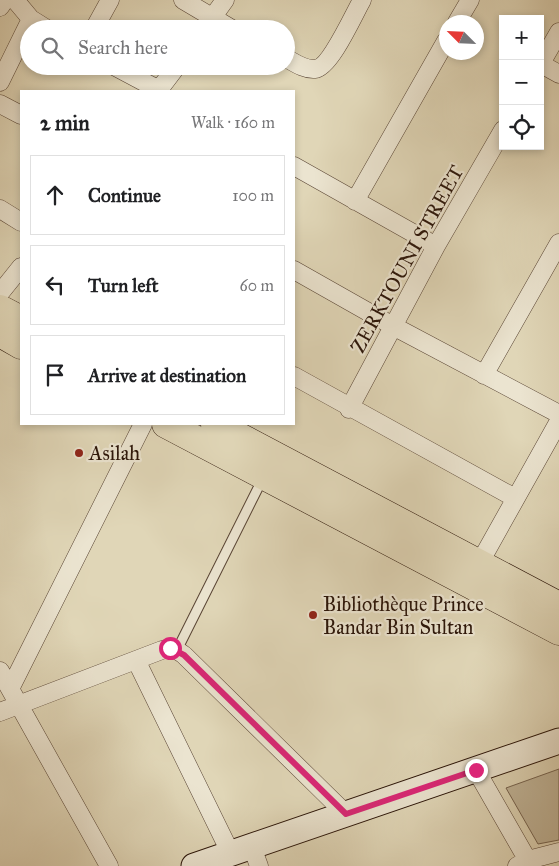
<!DOCTYPE html>
<html lang="en">
<head>
<meta charset="utf-8">
<style>
  :root { --surface:#fff; --page:#f2f2f2; --text:#202124; --muted:#757577; --line:#e0e0e0 }
  body { margin:0; font-family:"IM FELL Great Primer",serif; background:var(--page); color:var(--text) }
  .controls { position:absolute; right:15px; top:15px; display:grid; overflow:hidden; border-radius:0px; box-shadow:0 2px 8px #0003 }
  .controls button { width:45px; height:45px; display:grid; place-items:center; padding:0; border:0; border-bottom:1px solid var(--line); background:var(--surface); color:var(--text); font:25px sans-serif }
  .compass { position:absolute; left:439px; top:15px; width:45px; height:45px; border-radius:50%; background:var(--surface); box-shadow:0 2px 8px #0003; rotate:294deg }
  .stop { position:absolute; width:15px; height:15px; margin:-11px; border:4px solid #db2777; border-radius:50%; background:#fff }
  .stop.end { background:#db2777; border-color:#fff; box-shadow:0 1px 5px #0008 }
  .list { margin:0; padding:0; list-style:none }
  h2 { display:flex; justify-content:space-between; align-items:center; height:65px; margin:0; padding:0 20px; font-size:21px }
  h2 small { font-size:16px; font-weight:400; color:var(--muted) }
  .list li { display:grid; grid-template-columns:32px 1fr auto; gap:15px; align-items:center; box-sizing:border-box; height:80px; margin:0 10px 10px; padding:0 10px; border:1px solid var(--line); border-radius:0px }
  .list b { display:block; font-size:19px; white-space:nowrap }
  .list em { font-size:16px; font-style:normal; color:var(--muted) }
  .icon { flex:none; width:28px; height:28px; fill:none; stroke:currentColor; stroke-width:2; stroke-linecap:round; stroke-linejoin:round }
  .map { position:relative; flex:none; width:559px; height:866px; overflow:hidden }
  .search { position:absolute; background:var(--surface); box-shadow:0 2px 8px #0003; left:20px; top:20px; width:275px; height:55px; display:flex; align-items:center; gap:12px; box-sizing:border-box; padding:0 18px; border-radius:28px; color:var(--muted); font-size:19px }
  .panel { position:absolute; background:var(--surface); box-shadow:0 2px 8px #0003; left:20px; top:90px; width:275px; height:335px; border-radius:0px }
  .map>svg:first-child { display:block }
  .green { fill:#c1b599; stroke:#766450 }
  .lines { fill:none; stroke-linecap:round; stroke-linejoin:round }
  .lane-casing { stroke:#584434; stroke-width:11 }
  .street-casing { stroke:#584434; stroke-width:19 }
  .secondary-casing { stroke:#2a1408; stroke-width:27 }
  .primary-casing { stroke:#2a1408; stroke-width:29 }
  .lane { stroke:#ebe4d0; stroke-width:9 }
  .street { stroke:#ebe4d0; stroke-width:18 }
  .secondary { stroke:#ebe4d0; stroke-width:25 }
  .primary { stroke:#e0d6b7; stroke-width:28 }
  .route { stroke:#db2777; stroke-width:6 }
  .poi-dot { fill:#8f2418; stroke:#ebe4d0; stroke-width:2 }
  .labels { text-anchor:middle; stroke-width:4.5; stroke-linejoin:round; paint-order:stroke }
  .street-label { font-size:20px; fill:#2a1408; stroke:#ebe4d0 }
  .poi-label { font-size:20px; fill:#2a1408; stroke:#ebe4d0; text-anchor:start }
</style>
</head>
<body>
<div class="map">
<svg width="559" height="866" viewBox="0 0 559 866">
  <rect width="100%" height="100%" fill="#e0d6b7"/>
  <filter id="stains"><feTurbulence type="fractalNoise" baseFrequency=".004" numOctaves="4"/><feColorMatrix values="0 0 0 0 .2 0 0 0 0 .09 0 0 0 0 .02 0 0 0 .5 -.17"/></filter>
  <radialGradient id="worn" r=".72"><stop offset=".6" stop-color="#630" stop-opacity="0"/><stop offset="1" stop-color="#630" stop-opacity=".3"/></radialGradient>
  <path class="green" d="M559,769V840L538,844L506,788Z"/>
  <g class="lines">
    <defs>
      <path id="lane" d="M177,650L263,478"/>
      <path id="street" d="M15,0L31,19L47,29
        M183,0L232,29
        M0,7L5,0
        M457,22L470,0
        M94,29L110,0
        M204,29L225,0
        M286,58C295,63 305,70 315,69C330,68 354,14 362,0
        M541,64L559,74
        M540,65L559,32
        M114,66L161,91
        M0,82L31,19
        M158,91L177,66
        M0,104L21,115
        M294,166L436,246
        M355,201L446,41
        M0,209L21,222
        M294,270L393,326L559,414
        M0,293L21,267
        M484,375L559,243
        M294,376L515,498
        M349,409L436,246L503,130
        M479,564L559,421
        M136,660L231,854
        M0,671L109,866
        M10,689L143,424
        M0,712L162,650C171,647 176,649 184,655L346,814
        M476,770L531,866
        M252,847L259,866
        M517,866L528,860L559,852"/>
      <path id="secondary" d="M194,866L559,741"/>
      <path id="primary" d="M0,309L21,320
        M0,333L21,345
        M166,424L559,631
        M215,424L559,606"/>
    </defs>
    <use href="#lane" class="lane-casing"/>
    <use href="#street" class="street-casing"/>
    <use href="#secondary" class="secondary-casing"/>
    <use href="#primary" class="primary-casing"/>
    <use href="#lane" class="lane"/>
    <use href="#street" class="street"/>
    <use href="#secondary" class="secondary"/>
    <use href="#primary" class="primary"/>
  </g>
  <g class="lines">
    <path class="route" d="M170,648L184,655L346,814L476,770"/>
  </g>
  <g class="poi-dot">
    <circle cx="79" cy="453" r="5"/>
    <circle cx="313" cy="615" r="5"/>
  </g>
  <g class="labels">
    <g class="street-label">
      <text transform="translate(407 259) rotate(-61)" y="7">ZERKTOUNI STREET</text>
    </g>
    <g class="poi-label">
      <text x="89" y="460">Asilah</text>
      <text x="323" y="611">Bibliothèque Prince<tspan x="323" dy="23">Bandar Bin Sultan</tspan></text>
    </g>
  </g>
  <rect width="100%" height="100%" filter="url(#stains)"/>
  <rect width="100%" height="100%" fill="url(#worn)"/>
</svg>
<div class="controls">
<button>+</button>
<button>−</button>
<button><svg class="icon" aria-label="locate" viewBox="0 0 24 24"><circle cx="12" cy="12" r="6"/><path d="M12 2v4M12 18v4M2 12h4M18 12h4"/></svg></button>
</div>
<svg class="compass" viewBox="-18 -18 36 36"><path d="M0-13l5 13h-10z" fill="#e53935"/><path d="M0 13l5-13h-10z" fill="#757577"/></svg>
<div class="stop" style="left:170px;top:648px"></div>
<div class="stop end" style="left:476px;top:770px"></div>
<div class="search"><svg class="icon" aria-label="search" viewBox="0 0 24 24"><circle cx="10" cy="10" r="6"/><path d="M15 15l6 6"/></svg>Search here</div>
<section class="panel">
<h2>2 min<small>Walk · 160 m</small></h2>
<ul class="list">
<li><svg class="icon" aria-label="ahead" viewBox="0 0 24 24"><path d="M12 20V5M6 11l6-6 6 6"/></svg><div><b>Continue</b></div><em>100 m</em></li>
<li><svg class="icon" aria-label="left" viewBox="0 0 24 24"><path d="M17 20v-9H6M10 6l-5 5 5 5"/></svg><div><b>Turn left</b></div><em>60 m</em></li>
<li><svg class="icon" aria-label="arrive" viewBox="0 0 24 24"><path d="M6 21V4h12l-3 4 3 4H6"/></svg><div><b>Arrive at destination</b></div></li>
</ul>
</section>
</div>
</body>
</html>
